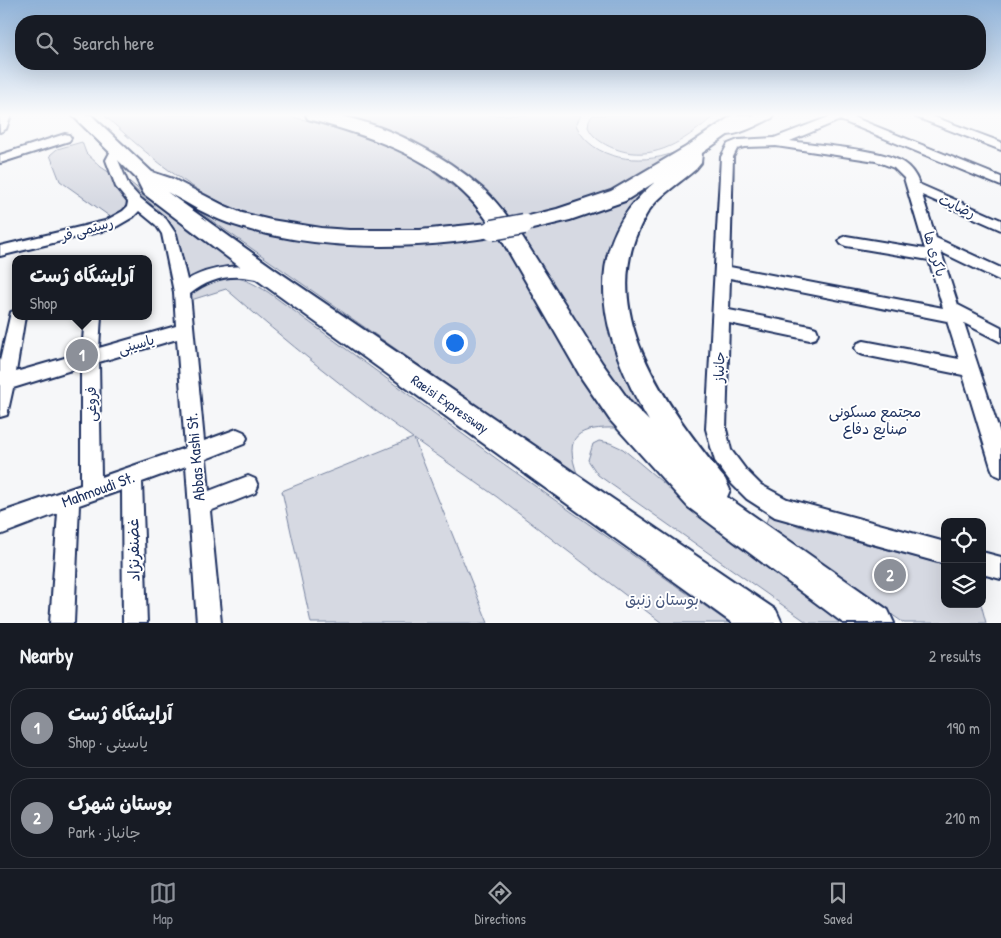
<!DOCTYPE html>
<html lang="en">
<head>
<meta charset="utf-8">
<style>
  :root { --surface:#171b24; --page:#20242c; --text:#f1f3f6; --muted:#9ea1a6; --line:#363941; --accent:#8c9099 }
  body { margin:0; font-family:"Patrick Hand","Playpen Sans Arabic",sans-serif; background:var(--page); color:var(--text) }
  .controls { position:absolute; right:15px; bottom:15px; display:grid; overflow:hidden; border-radius:10px; box-shadow:0 5px 20px #0002 }
  .controls button { width:45px; height:45px; display:grid; place-items:center; padding:0; border:0; border-bottom:1px solid var(--line); background:var(--surface); color:var(--text); font:25px sans-serif }
  .you { position:absolute; left:454px; top:342px; width:18px; height:18px; margin:-12px; border:4px solid #fff; border-radius:50%; background:#1a73e8; box-shadow:0 0 0 8px #1a73e833 }
  .badge { display:grid; place-items:center; width:32px; height:32px; border-radius:50%; background:var(--accent); color:#fff; font-size:16px; font-weight:700 }
  .pin { position:absolute; translate:-50% -50%; border:2px solid #fff; box-shadow:0 1px 5px #0006 }
  .popup { position:absolute; left:12px; top:255px; width:140px; height:65px; box-sizing:border-box; display:grid; place-content:center; border-radius:10px; background:var(--surface); filter:drop-shadow(0 1px 4px #0005); font-size:16px; white-space:nowrap; color:var(--muted) }
  .popup b { font-size:19px; color:var(--text) }
  .popup::after { content:''; position:absolute; left:50%; top:100%; margin-left:-10px; border:10px solid transparent; border-top-color:var(--surface) }
  .list { margin:0; padding:0; list-style:none }
  h2 { display:flex; justify-content:space-between; align-items:center; height:65px; margin:0; padding:0 20px; font-size:21px }
  h2 small { font-size:16px; font-weight:400; color:var(--muted) }
  .list li { display:grid; grid-template-columns:32px 1fr auto; gap:15px; align-items:center; box-sizing:border-box; height:80px; margin:0 10px 10px; padding:0 10px; border:1px solid var(--line); border-radius:20px }
  .list b { display:block; font-size:19px; white-space:nowrap }
  .list p { margin:0; font-size:16px; white-space:nowrap; color:var(--muted) }
  .list em { font-size:16px; font-style:normal; color:var(--muted) }
  .icon { flex:none; width:28px; height:28px; fill:none; stroke:currentColor; stroke-width:2; stroke-linecap:round; stroke-linejoin:round }
  .map { position:relative; flex:none; width:1001px; height:623px; overflow:hidden }
  .search { position:absolute; background:var(--surface); box-shadow:0 5px 20px #0002; left:15px; right:15px; top:15px; height:55px; display:flex; align-items:center; gap:12px; box-sizing:border-box; padding:0 18px; border-radius:20px; color:var(--muted); font-size:19px }
  .sheet { height:245px; background:var(--surface) }
  nav { display:flex; justify-content:space-around; align-items:center; box-sizing:border-box; height:70px; border-top:1px solid var(--line); background:var(--surface); font-size:14px; color:var(--muted) }
  nav a { display:grid; justify-items:center; gap:2px }
  nav .on { color:var(--accent) }
  .map>svg:first-child { display:block }
  .green { fill:#d6d9e2; stroke:#7884a0 }
  .lines { fill:none; stroke-linecap:round; stroke-linejoin:round }
  .minor-casing { stroke:#1b2f5e; stroke-width:4 }
  .major-casing { stroke:#1b2f5e; stroke-width:4 }
  .highway-casing { stroke:#1b2f5e; stroke-width:4 }
  .minor { fill:#fff; fill-rule:evenodd }
  .major { fill:#fff; fill-rule:evenodd }
  .highway { fill:#fff; fill-rule:evenodd }
  .highway-bridge-casing { stroke:#1b2f5e; stroke-width:23; stroke-linecap:butt }
  .highway-bridge { stroke:#fff; stroke-width:20 }
  .labels { text-anchor:middle; stroke-width:4; stroke-linejoin:round; paint-order:stroke }
  .street-label { font-size:14px; fill:#1b2f5e; stroke:#fff }
  .neighbourhood-label { font-size:15px; fill:#1b2f5e; stroke:#fff }
  .near-street-label { font-size:16px; fill:#1b2f5e; stroke:#fff }
  .near-park-label { font-size:16px; fill:#4a5a7f; stroke:#fff }
</style>
</head>
<body>
<div class="map">
<svg width="1001" height="623" viewBox="0 0 1001 623">
  <rect width="100%" height="100%" fill="#f6f7f9"/>
  <filter id="ink" filterUnits="userSpaceOnUse"><feTurbulence type="fractalNoise" baseFrequency=".02" numOctaves="2"/><feDisplacementMap in="SourceGraphic" scale="10" xChannelSelector="R" yChannelSelector="G"/><feConvolveMatrix kernelMatrix="1 2 1 2 8 2 1 2 1" color-interpolation-filters="sRGB"/></filter>
  <g filter="url(#ink)">
    <path class="green" d="M104,115H284L344,129L383,143L420,161L468,198L491,224C412,235 295,237 222,203C177,181 140,148 104,115Z
      M333,115H581L576,125C592,161 641,165 673,153C658,163 644,174 628,182C592,202 551,211 511,220C502,210 494,198 483,188C440,148 389,130 333,115Z
      M593,115H717C710,118 705,124 699,128C673,148 646,161 613,148C603,144 592,137 588,127L589,120Z
      M82,142L86,153L101,167L110,173L118,191L130,201L129,208L112,218L60,181L50,155L57,149Z
      M670,173L663,181L611,263L676,451L636,410L605,371L520,231C574,222 624,203 670,173Z
      M125,178L191,232L242,268C219,268 203,271 184,283C179,258 178,229 158,211C147,199 135,191 125,178Z
      M185,202C215,219 233,226 267,234L497,235C540,298 568,369 618,428C579,427 562,434 578,476Z
      M211,277C239,276 244,278 268,292L501,462L729,623H662L497,497L414,439L488,623H311L282,491L413,438C348,392 286,341 226,289L188,301C187,288 202,283 211,277Z
      M599,441L610,443L623,449L713,525L844,623H808L612,485L598,475L588,460L593,444Z
      M771,510L798,526L945,565V604H981L986,623H904L777,535L765,525Z"/>
    <g class="lines">
      <defs>
        <path id="minor" d="M0,115H11L6,129L0,132Z
          M834,115H848L1001,177V186L840,120L790,141C817,145 881,149 902,162C910,167 916,175 919,184L1001,220V230L922,195L936,238L1001,268V281L941,252L958,305L1001,327V342L964,323L1001,436V477L994,474L991,467L963,375L864,355L858,353L855,348L858,343L864,341L959,359L947,321L730,278L729,310L810,326L816,328L818,333L816,338L810,340L729,323L726,429L731,450L746,470L761,485L787,499L945,542V564L775,517L747,499L732,484L715,461L706,429L721,157L728,144L738,140L774,138ZM776,146L876,161L894,168L904,178L925,249L846,236L841,238L839,241L841,244L846,246L929,260L943,308L730,267L733,157L737,149L744,147Z
          M914,115H929L1001,142V150L916,117Z
          M65,134L69,135L71,138L69,141L0,163V155Z
          M117,146L123,150L118,160L129,186L140,198L166,219L176,234L187,280C214,265 239,264 268,270L273,272L276,276L273,280C266,282 258,279 250,278C227,274 208,280 190,294L204,441L237,429L244,432L247,438L244,444L206,459L209,491L248,476L255,479L258,486L255,493L210,511L221,623H197L186,466L142,482L147,623H123L122,490L79,505L74,623H50L58,513L0,535V513L81,485V367L13,388L7,415L0,417V361L11,312L16,310V316H25L16,372L82,353L85,316H101L99,348L176,326L174,292L162,234L156,225L139,211L133,217L114,228L0,256V246L105,221L123,211L127,207L128,202L116,187L106,160L113,147ZM177,339L185,448L101,477L99,362Z
          M982,552L1001,557V579L982,574Z"/>
        <path id="major" d="M756,115H774L772,118C757,125 734,139 717,134L714,131L717,128L738,123Z"/>
        <path id="highway" d="M72,115H91L152,172L173,179L223,205L242,213L271,220L321,228L349,230H420L489,223C483,215 477,206 470,199C427,154 366,135 308,119L306,115C314,115 324,113 333,115C383,122 445,155 483,189C494,199 504,212 513,224L516,219L557,209L611,191L686,147L733,115H752L750,119L702,153L701,163L696,169C680,183 657,196 646,215C591,310 668,407 725,479L730,490L727,497L888,610L894,623H843L688,507L610,420L582,379L499,235C484,239 469,240 454,242C380,250 298,247 228,223C206,215 187,203 167,192L276,270L776,610L782,623H732L260,282L144,194L136,178ZM655,182C574,250 603,343 649,421L630,402L602,363L518,230L524,231L570,220L625,201Z"/>
      </defs>
      <use href="#minor" class="minor-casing"/>
      <use href="#major" class="major-casing"/>
      <use href="#highway" class="highway-casing"/>
      <use href="#minor" class="minor"/>
      <use href="#major" class="major"/>
      <use href="#highway" class="highway"/>
      <defs>
        <path id="highway-bridge" d="M492,230L524,224"/>
      </defs>
      <use href="#highway-bridge" class="highway-bridge-casing"/>
      <use href="#highway-bridge" class="highway-bridge"/>
    </g>
  </g>
  <linearGradient id="sky" x2="0" y2="1"><stop stop-color="#8fb2d8"/><stop offset="0.57" stop-color="#fbfbfc"/><stop offset="1" stop-color="#fbfbfc" stop-opacity="0"/></linearGradient>
  <rect width="1001" height="202" fill="url(#sky)"/>
  <g class="labels">
    <g class="street-label">
      <text transform="translate(957 206) rotate(24)" y="5">رضایت</text>
      <text transform="translate(87 229) rotate(-16)" y="5">رستمی فر</text>
      <text transform="translate(935 254) rotate(73)" y="5">باکری ها</text>
      <text transform="translate(136 344) rotate(-16)" y="5">یاسینی</text>
      <text transform="translate(719 367) rotate(-88)" y="5">جانباز</text>
      <text transform="translate(91 404) rotate(-90)" y="5">فروغی</text>
      <text transform="translate(450 404) rotate(35)" y="5">Raeisi Expressway</text>
    </g>
    <g class="neighbourhood-label">
      <text x="875" y="417">مجتمع مسکونی<tspan x="875" dy="17">صنایع دفاع</tspan></text>
    </g>
    <g class="near-street-label">
      <text transform="translate(195 457) rotate(-95)" y="6">Abbas Kashi St.</text>
      <text transform="translate(98 489) rotate(-20)" y="6">Mahmoudi St.</text>
      <text transform="translate(133 550) rotate(-91)" y="6">غضنفرنژاد</text>
    </g>
    <g class="near-park-label">
      <text x="662" y="605">بوستان زنبق</text>
    </g>
  </g>
</svg>
<div class="controls">
<button><svg class="icon" aria-label="locate" viewBox="0 0 24 24"><circle cx="12" cy="12" r="6"/><path d="M12 2v4M12 18v4M2 12h4M18 12h4"/></svg></button>
<button><svg class="icon" aria-label="layers" viewBox="0 0 24 24"><path d="M12 4l9 5-9 5-9-5zM3 14l9 5 9-5"/></svg></button>
</div>
<div class="you"></div>
<div class="pin badge" style="left:82px;top:355px">1</div>
<div class="popup"><b>آرایشگاه ژست</b>Shop</div>
<div class="pin badge" style="left:890px;top:575px">2</div>
<div class="search"><svg class="icon" aria-label="search" viewBox="0 0 24 24"><circle cx="10" cy="10" r="6"/><path d="M15 15l6 6"/></svg>Search here</div>
</div>
<section class="sheet">
<h2>Nearby<small>2 results</small></h2>
<ul class="list">
<li><span class="badge">1</span><div><b>آرایشگاه ژست</b><p>Shop · یاسینی</p></div><em>190 m</em></li>
<li><span class="badge">2</span><div><b>بوستان شهرک</b><p>Park · جانباز</p></div><em>210 m</em></li>
</ul>
</section>
<nav>
<a class="on"><svg class="icon" aria-label="map" viewBox="0 0 24 24"><path d="M3 6l6-2 6 2 6-2v14l-6 2-6-2-6 2zM9 4v14M15 6v14"/></svg>Map</a>
<a><svg class="icon" aria-label="directions" viewBox="0 0 24 24"><path d="M12 3l9 9-9 9-9-9zM9 14v-3h6M13 9l2 2-2 2"/></svg>Directions</a>
<a><svg class="icon" aria-label="saved" viewBox="0 0 24 24"><path d="M7 4h10v16l-5-4-5 4z"/></svg>Saved</a>
</nav>
</body>
</html>
